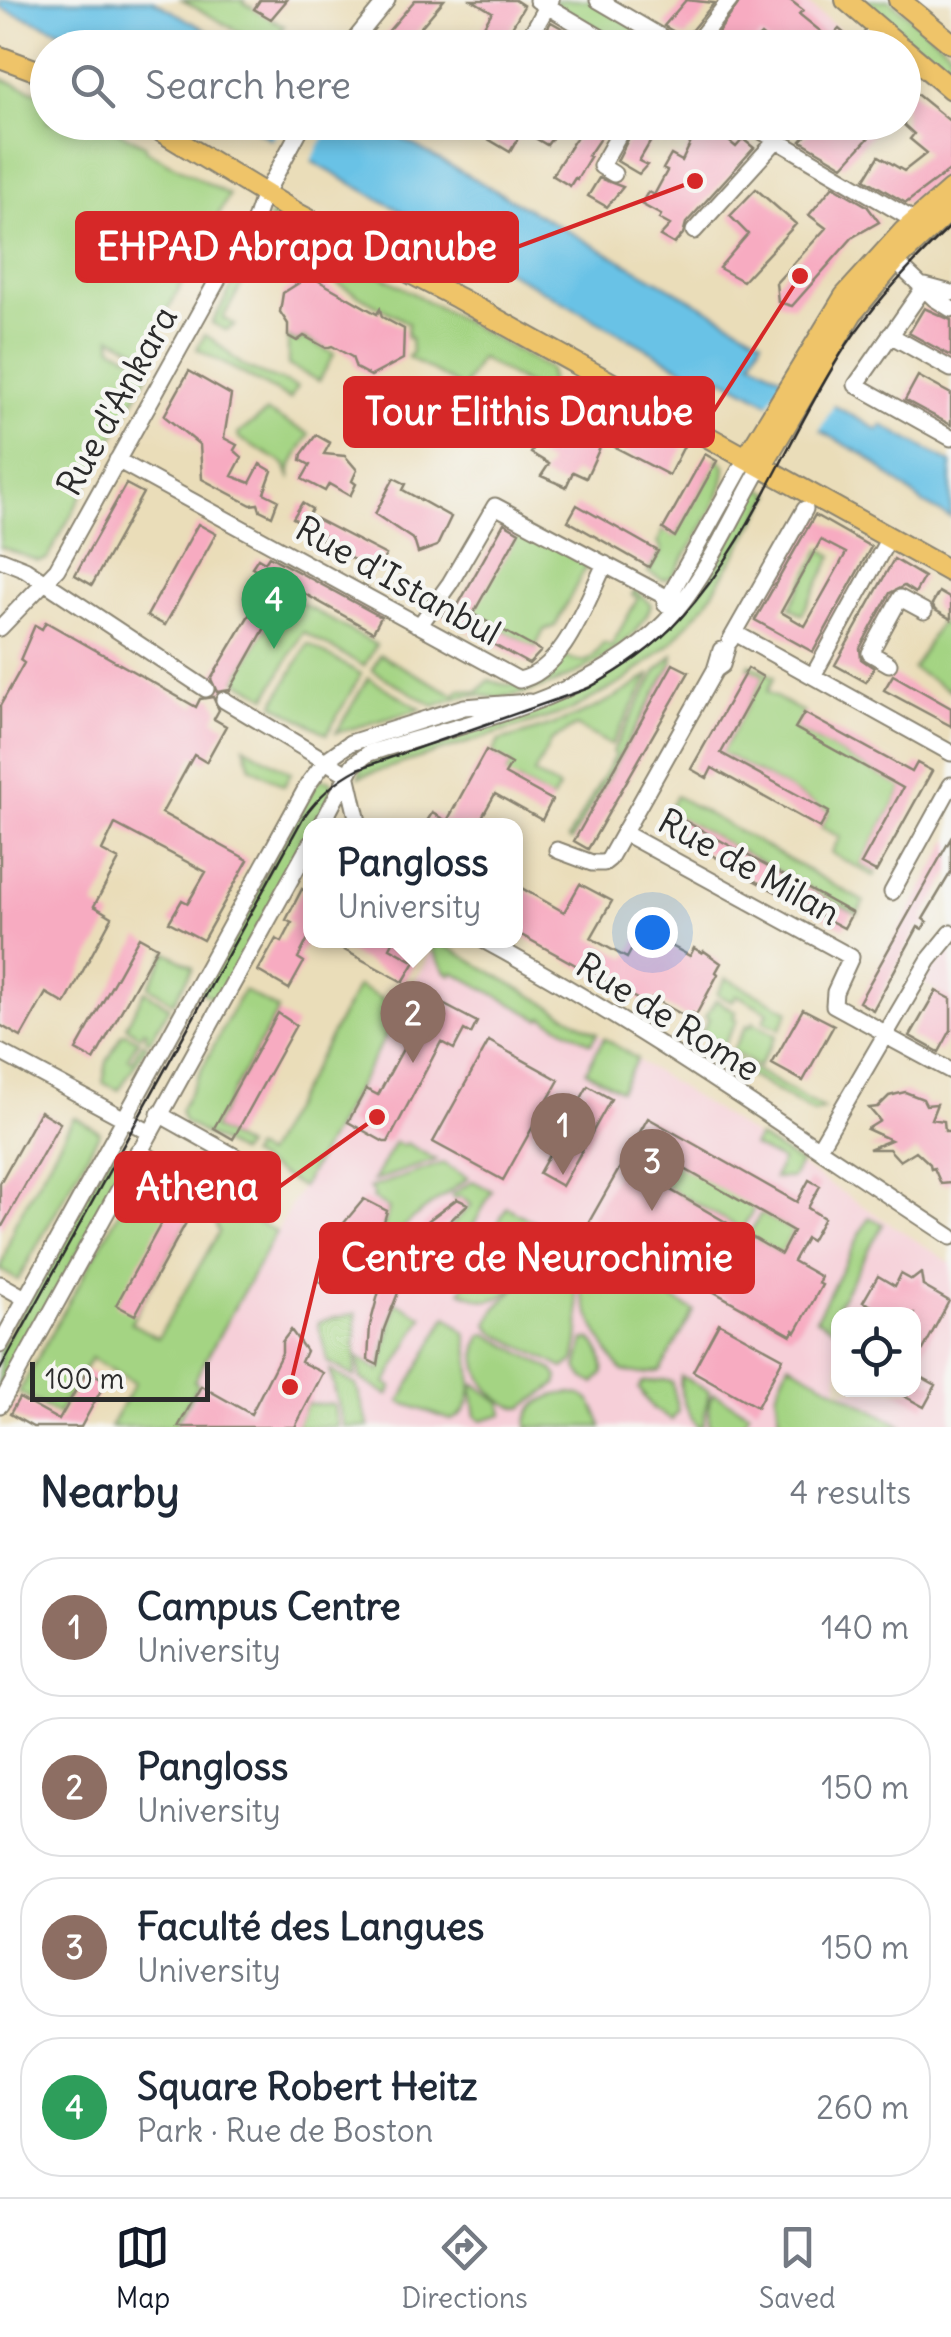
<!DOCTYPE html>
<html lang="en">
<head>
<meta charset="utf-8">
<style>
  :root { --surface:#fff; --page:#f6f6f7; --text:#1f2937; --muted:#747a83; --line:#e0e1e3; --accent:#111827 }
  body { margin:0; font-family:Delius,sans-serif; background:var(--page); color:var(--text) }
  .controls { position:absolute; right:30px; bottom:30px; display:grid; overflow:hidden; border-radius:20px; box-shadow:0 5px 15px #0003 }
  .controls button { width:90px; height:90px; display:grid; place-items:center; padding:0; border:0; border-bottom:2px solid var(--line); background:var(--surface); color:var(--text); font:50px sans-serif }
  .scale { position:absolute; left:30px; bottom:25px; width:180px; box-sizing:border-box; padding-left:10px; border:5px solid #2b2b2b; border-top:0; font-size:28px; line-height:35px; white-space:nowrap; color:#2b2b2b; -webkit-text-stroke:8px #f6f6f2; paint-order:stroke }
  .you { position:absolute; left:652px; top:932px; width:35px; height:35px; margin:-25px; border:8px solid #fff; border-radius:50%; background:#1a73e8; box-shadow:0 0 0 15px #1a73e833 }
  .badge { display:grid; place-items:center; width:65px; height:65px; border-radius:50%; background:var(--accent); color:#fff; font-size:32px; font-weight:700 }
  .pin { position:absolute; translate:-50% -82px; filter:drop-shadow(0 2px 5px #0008) }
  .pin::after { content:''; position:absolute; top:52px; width:35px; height:30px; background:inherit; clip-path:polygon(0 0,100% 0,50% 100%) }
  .popup { position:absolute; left:303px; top:818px; width:220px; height:130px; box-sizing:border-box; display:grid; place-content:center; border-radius:20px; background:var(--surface); filter:drop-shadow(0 2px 8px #0005); font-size:32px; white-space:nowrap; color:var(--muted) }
  .popup b { font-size:38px; color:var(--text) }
  .popup::after { content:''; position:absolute; left:50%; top:100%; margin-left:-20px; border:20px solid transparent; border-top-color:var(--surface) }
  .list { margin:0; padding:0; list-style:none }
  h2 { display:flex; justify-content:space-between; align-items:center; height:130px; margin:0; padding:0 40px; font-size:42px }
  h2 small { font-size:32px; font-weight:400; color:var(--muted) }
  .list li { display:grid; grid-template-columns:65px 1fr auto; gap:30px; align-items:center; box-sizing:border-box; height:140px; margin:0 20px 20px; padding:0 20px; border:2px solid var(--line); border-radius:40px }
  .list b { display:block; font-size:38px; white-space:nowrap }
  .list p { margin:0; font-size:32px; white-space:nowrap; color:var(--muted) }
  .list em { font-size:32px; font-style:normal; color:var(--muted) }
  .icon { flex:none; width:55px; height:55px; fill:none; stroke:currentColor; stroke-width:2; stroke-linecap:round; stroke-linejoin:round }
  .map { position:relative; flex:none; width:951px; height:1427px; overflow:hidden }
  .search { position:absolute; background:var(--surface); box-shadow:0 5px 15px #0003; left:30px; right:30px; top:30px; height:110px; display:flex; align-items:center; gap:25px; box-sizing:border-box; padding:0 35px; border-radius:55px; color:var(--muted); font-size:38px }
  .sheet { height:770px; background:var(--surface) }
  nav { display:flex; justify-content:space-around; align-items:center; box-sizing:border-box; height:140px; border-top:2px solid var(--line); background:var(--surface); font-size:28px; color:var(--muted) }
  nav a { display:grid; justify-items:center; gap:5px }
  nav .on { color:var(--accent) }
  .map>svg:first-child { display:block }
  .built { fill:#f6cfd8; fill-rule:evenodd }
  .green { fill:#a4d483; stroke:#688057; stroke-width:2.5; fill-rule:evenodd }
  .water { fill:#69c2e6; stroke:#4a7688; stroke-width:2.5 }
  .pier { fill:#eaddb9 }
  .building { fill:#f7abc1; fill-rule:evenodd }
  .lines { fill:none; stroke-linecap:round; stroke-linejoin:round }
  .minor-casing { stroke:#8a8472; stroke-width:19 }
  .major-casing { stroke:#8a8472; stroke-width:24 }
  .minor { stroke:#fff; stroke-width:15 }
  .major { stroke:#efc469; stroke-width:20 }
  .tram { stroke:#2b2b2b; stroke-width:2.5 }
  .labels { text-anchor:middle; stroke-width:9; stroke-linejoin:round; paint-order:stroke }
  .street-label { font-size:35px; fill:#2b2b2b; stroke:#f6f6f2 }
  .leader { fill:none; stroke:#d62828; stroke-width:4 }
  .callout-dot { fill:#d62828; stroke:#f6f6f2; stroke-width:4 }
  .callout { fill:#d62828; stroke:#d62828; stroke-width:4 }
  .callout-label { font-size:38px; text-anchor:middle; font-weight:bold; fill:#fff }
</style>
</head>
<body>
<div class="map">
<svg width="951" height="1427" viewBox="0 0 951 1427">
  <rect width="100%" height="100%" fill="#f6f6f2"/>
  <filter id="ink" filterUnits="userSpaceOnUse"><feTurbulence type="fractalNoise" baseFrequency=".01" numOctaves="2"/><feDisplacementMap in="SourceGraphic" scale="20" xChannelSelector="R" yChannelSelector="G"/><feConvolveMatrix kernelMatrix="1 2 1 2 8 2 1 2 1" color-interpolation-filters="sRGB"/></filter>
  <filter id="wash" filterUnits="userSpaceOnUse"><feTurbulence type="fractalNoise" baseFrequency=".0048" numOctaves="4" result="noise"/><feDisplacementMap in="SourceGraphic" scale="40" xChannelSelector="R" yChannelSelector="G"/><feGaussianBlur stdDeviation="2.25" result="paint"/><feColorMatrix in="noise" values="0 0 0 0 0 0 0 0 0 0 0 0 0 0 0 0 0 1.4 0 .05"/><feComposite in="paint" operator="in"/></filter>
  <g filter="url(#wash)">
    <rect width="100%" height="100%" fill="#eaddb9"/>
    <path class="built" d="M739,0H803L859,46L700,48Z
      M437,941L572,1018L951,1263V1427H174L197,1385L194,1381ZM838,1314H914V1390H838Z
      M951,944V999L922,982Z"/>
    <path class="green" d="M182,0H245L244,3L284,26L271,45L266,47Z
      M555,0H590L666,45L664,47H629L553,3Z
      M852,0H889L951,51V82Z
      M0,78L47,96L48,122L102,123L146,146L145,150L229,195L145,353L111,337L112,347L152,367L47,559L38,561L0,547Z
      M272,215L549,369L550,382L538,402L531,399L533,388L480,358L463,388L408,357L412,353L411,338H407L408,323L333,281L334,277L319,269L317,272L307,267L301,272L292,261L263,246L223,318L235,325L226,330L212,323Z
      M205,335C221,343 229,357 244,366C261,376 279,378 297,387L290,399L197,349Z
      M288,338L297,342L304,338L334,354L319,381L288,365Z
      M267,412L309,434L292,465L290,477L285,464L239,438L238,434Z
      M718,459L725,465C726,498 689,548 672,577L663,580L648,572L662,550L658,543L663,529L675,536Z
      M759,487L772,494L707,602L671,643L626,680L569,711L359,777L361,768L369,757L555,699L689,603L710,576Z
      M522,527L588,563L555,626L544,630L535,648L471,612Z
      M821,549L833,556L802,614L790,607Z
      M635,590L651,605C636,652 550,691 503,697C492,699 483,694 472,695C460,695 446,702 434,706L372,670L380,655L455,695L460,689L478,692L489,680C518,692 545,682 564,656C585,666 591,663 603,643L611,646L638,598L632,595Z
      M284,594L376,645L364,666L303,632L267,697L236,680Z
      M940,622L951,628V691L913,669Z
      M308,644L361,674L327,734L274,704Z
      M673,655L672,664L571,841L568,839L615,755L612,752L657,671Z
      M750,664L774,677L767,692L804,713L796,729L898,785L905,784L861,864L876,872L874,876L831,853L840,837L821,827L829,812L726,755L719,757L763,677L748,668Z
      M651,674L611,745L576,726L551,741L534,774L559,788L552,800L518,781L502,780L511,764L492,754L499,741C555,726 605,709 651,674Z
      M368,678L421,709L336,733Z
      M244,746L291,773L284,786L251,767Z
      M321,779L331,781L334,789L315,825L310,826V833L218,1001L200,991L316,783Z
      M676,796L864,902L857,914L667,811Z
      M437,941L597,1033L591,1043L543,1017L540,1019L453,972L451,975L445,971L432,950Z
      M167,952L193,967L173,1003L149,986Z
      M726,978L789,1011L780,1029L764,1021L768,1012L737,995L732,1002L717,994Z
      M358,986L389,1003L387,1008L398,1014L302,1187L249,1156L253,1149L265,1155Z
      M243,990L278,1010L213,1128L245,1147L239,1153L184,1122L180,1111Z
      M145,991L169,1007L150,1041L145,1038L147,1032L143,1030L140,1036L126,1026Z
      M716,1000L736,1012L733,1017L737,1020L723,1046L693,1030L702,1032L709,1019L705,1017Z
      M753,1022L776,1036L758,1067L732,1051L747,1025L750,1027Z
      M126,1033L138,1040L128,1058L132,1061L142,1042L147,1045L119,1090L103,1083L107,1062L122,1034Z
      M604,1038L637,1059L620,1090L586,1071Z
      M731,1056L823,1109L814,1113L728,1063Z
      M74,1117L100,1132L18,1280L0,1270L15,1223Z
      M758,1137L800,1163L792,1178H774L782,1161L753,1146Z
      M395,1142L403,1146L406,1143L436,1160L373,1181Z
      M109,1152L127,1163L0,1396V1351Z
      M655,1152L755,1207L742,1229L643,1174Z
      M443,1163L468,1178L412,1219L384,1245L379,1243L389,1209L372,1198L374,1194L369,1188Z
      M160,1166L276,1232L194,1381L198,1384L174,1427H110L135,1383L91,1358L58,1414L19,1392L143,1169ZM200,1197L221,1208L214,1221L219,1232L158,1338L131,1323Z
      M473,1181L492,1191L449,1270L422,1255L471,1205L460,1196L454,1199L451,1195Z
      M507,1207L539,1225L547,1235V1243C537,1262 513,1297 491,1300C481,1302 470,1295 461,1291Z
      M761,1213L793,1231L781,1254L748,1236Z
      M869,1217L883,1224L830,1319L837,1324L834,1329L816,1319Z
      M576,1241L592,1250L591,1254L694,1311L660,1371L643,1374L623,1371C602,1352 563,1267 576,1241Z
      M553,1250L558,1251C578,1286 585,1323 574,1361L564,1368L495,1333L488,1324L495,1309Z
      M396,1302L423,1317L386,1383L392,1387L388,1395L361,1379L358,1358L380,1371Z
      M356,1313L355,1377L328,1362L318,1322Z
      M447,1316L466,1334C470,1358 481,1411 451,1420L400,1402Z
      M487,1334L553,1370L558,1377L556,1385L522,1408C489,1405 465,1363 482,1335Z
      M590,1339C601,1347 604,1362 603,1374L594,1383L584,1379L577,1368L584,1340Z
      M789,1363L797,1368L904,1427H781L776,1393Z
      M330,1370L356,1385L369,1427H344Z
      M681,1376L709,1391L703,1426H697C686,1411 678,1395 681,1376Z
      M664,1380L672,1382L678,1411L672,1420L652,1408L639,1388L643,1382Z
      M475,1384L501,1403L503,1414L482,1420L476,1417L472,1390Z
      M571,1393C592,1394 596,1410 602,1427H527C526,1403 551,1394 571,1393Z
      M713,1393L749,1413L741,1427H709V1402Z
      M307,1404H333L338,1427H295Z"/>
    <path class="water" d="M0,0H152L236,47H104L0,8Z
      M243,123H374L762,339L752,360L878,430L882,425L951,463V518L923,503L866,456L722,377L716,387Z"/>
    <path class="pier" d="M281,123H332L309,165L270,144Z
      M786,373L836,401L817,435L767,407Z"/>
    <g id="blocks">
      <path class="building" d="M260,0H287L271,19L254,9Z
        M415,0H444L403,48H390L381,40Z
        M472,0H515L524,6L500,48H480L483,43L476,39L492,12Z
        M686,0L714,3L685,38L664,26Z
        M741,0H790L803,10L799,14L830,39L839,29L853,41L851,48H776L761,35L748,48H707Z
        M551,22L567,31L565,36L555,48H536Z
        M904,84L951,122V169L906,203L865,179L879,156L904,171L927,153L910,139L914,134L904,125Z
        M491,122H514L524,128L510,152L483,136Z
        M537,122H611L588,156L590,157L577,179L575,178L570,186L552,175L576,138L559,129L547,145L530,135Z
        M637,122H662L639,161L647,165L639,174L617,161Z
        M706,122L736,147L743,139L754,148L686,223L683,234L674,244L660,236L670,225L659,219L661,215L641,204L648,192L654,195L667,171L663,169L671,155L682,161L692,140Z
        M818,122H883L843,166L801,141Z
        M599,178L623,187L607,207L588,196Z
        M833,186L867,206L879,222L853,237L792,306L778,302L776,283L826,228L809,215Z
        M756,189L796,224L743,281L719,268L748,234L730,216Z
        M310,276L377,314L380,309L382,317L404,329L403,359L371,376L356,368L352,357L332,346L326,348L304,336L297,341L288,336V324L280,312L283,293Z
        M924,308L951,320V356L909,333Z
        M189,371L231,395L224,438L237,445L234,450L242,457L232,476L250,483L260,464L272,471L264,493L278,500L272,516L260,510L258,504L251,505L202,479L200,445L164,416Z
        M918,376L951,394V425L905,400Z
        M566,384L623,417L684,446L669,475L603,441L586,478L573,472L566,487L541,476L549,464L531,453L545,428L564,438L574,422L551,410Z
        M316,435L330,443L324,454L345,456L357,470L352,481L356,484L350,496L329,484L325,491L302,479L310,465L301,460L302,454Z
        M705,454L717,461L675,537L663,529Z
        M394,478L406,484L403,490L451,517L437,546L418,553L414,540L375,514Z
        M126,484L143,493L92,585L75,575Z
        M302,503L312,509L309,515L386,555L377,571L338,552L339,550L321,539L323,535L293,518Z
        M577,505L658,551L649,567L568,521Z
        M815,515L871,547L813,652L755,620ZM821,540L846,553L805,626L781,612Z
        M504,523L519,532L473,614L541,651L529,664L442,616L451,601L458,605Z
        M198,524L216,534L165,625L147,616Z
        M269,556L381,617L373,632L289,585L230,690L217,692L211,679L271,578L252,567L258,558L265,562Z
        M894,559L924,577L915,593L904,586L890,593L860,648L861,659L874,668L866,682L835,665Z
        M939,592L951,599V619L935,610L932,604Z
        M46,622L196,707L200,699L213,697L219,710L214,719L226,726L206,762L194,755L162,813L248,860L203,940L169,922L182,900L188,903L206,872L115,824L102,851L119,860L94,906L112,917L65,1004L46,993L21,1037L0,1025V706L24,663L20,660L35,625L42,629Z
        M673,664L689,672L588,849L574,841Z
        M748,668L763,677L721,753L829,812L820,828L712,768L707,778L691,769Z
        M893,675L951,708V726L884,690Z
        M804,713L912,772L917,763L932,771L876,872L861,864L903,788L795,728Z
        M486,750L511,764L505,774L552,800L542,820L495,794L477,826H424L432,813L447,821Z
        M667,811L852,913L844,928L725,865L726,863L659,826Z
        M951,838V872L923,919L927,922L922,929L918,927L873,1010L859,1002Z
        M580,884L612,901L591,938L627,958L642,930L690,956L694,948L702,953L704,951L721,963L716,972L718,974L696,1015L693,1013L690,1019L652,998L648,1005L516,932V885L564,912Z
        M302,889L310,894V935L298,958L304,962L289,989L258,971L276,939L282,942L292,923L286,920Z
        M139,937L157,947L94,1060L76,1050Z
        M326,940H394L390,948L415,962L403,982Z
        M936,991L951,999V1030L939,1052L910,1036Z
        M420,992L477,1022L471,1034L464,1030L454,1049L441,1042L388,1142H384L348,1122L366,1089L378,1095L416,1025L405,1019Z
        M803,1009L834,1025L803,1081L772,1064Z
        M278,1013L296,1025L233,1139L214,1128Z
        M489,1041L559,1080L503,1180L433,1142Z
        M588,1086L611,1099L562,1186L539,1173Z
        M905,1092L923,1099L926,1105L937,1104L931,1119L944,1121L945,1131H951V1183L941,1184L934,1168L931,1169L930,1164L916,1151L900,1161L889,1149H869L891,1140L867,1129L880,1121L869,1108L878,1107L889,1096Z
        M40,1111L60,1123L0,1230V1183Z
        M648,1118L797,1202L809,1180L820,1186L808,1208L824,1218L811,1241L806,1238L793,1261L821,1277L818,1283L822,1285L796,1332L794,1330L791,1335L589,1222ZM655,1152L793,1231L781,1254L643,1174Z
        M179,1191L198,1201L135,1315L116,1305Z
        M364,1199L387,1211L376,1251L399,1242L405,1245L429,1220L457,1199L468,1204L434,1236L404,1277L384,1329L378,1365L368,1360L370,1325L379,1291L372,1288V1260L340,1293L318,1281L333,1236Z
        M921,1273L923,1286L949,1301L923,1350L914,1344V1314H879L881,1310L863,1302L878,1276L895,1286L901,1274L912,1280Z
        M719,1323L783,1358L757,1407L693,1371Z
        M291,1330L306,1351L301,1362L323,1373L295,1427H178L201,1386L251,1414L282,1353V1342Z
        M87,1370L106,1381L81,1427H33L10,1414L19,1398L59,1420Z
        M914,1373L936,1385L924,1407L893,1390H914Z"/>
    </g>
  </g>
  <g filter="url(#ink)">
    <use href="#blocks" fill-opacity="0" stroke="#8a8472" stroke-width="2.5"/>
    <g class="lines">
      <defs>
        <path id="minor" d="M537,0L618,48
          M598,0L680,48
          M348,48L387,0
          M523,48L551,0
          M692,48L730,0
          M862,48L879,28
          M746,122L915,221
          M614,174L601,166L626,122
          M694,231L793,122
          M895,261L935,299L951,309
          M925,286L856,385L951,438
          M925,286L951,293
          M890,335L951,369
          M117,460L519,680C563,672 587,600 605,564
          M0,559L25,569L206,689
          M665,604L747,457
          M416,624L422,622L450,583L495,506L668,598
          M0,628L57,569L222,272L254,223L261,202L304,122
          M735,633L951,753
          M730,641L805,509
          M889,664L870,653L900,598L924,611
          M813,676L889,538
          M224,700L347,774L359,826
          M321,826L353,765L369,753C471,721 604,697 676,610C711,567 734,513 762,465
          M624,833L851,957L835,992L834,1005L887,1034
          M557,850L592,863H604L609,859L715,670L721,650L727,648L722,665L715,670
          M892,892L951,785
          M483,940C646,1028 797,1136 951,1237
          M886,1036L951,1071
          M0,1052L149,1132
          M819,1148L929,960L951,933
          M138,1151L220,1196C237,1191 247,1178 243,1161L159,1114
          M0,1284L25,1298
          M0,1345L309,783L326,760L350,743L464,707L529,702
          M0,1405L310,844"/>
        <path id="major" d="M846,0L902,48
          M899,0L951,43
          M904,49L951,89
          M0,57L48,75
          M146,122L298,214L458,298L951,572
          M747,457L845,296L904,231L951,190
          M762,465L852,313L895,261L951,209"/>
      </defs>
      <use href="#minor" class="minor-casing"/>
      <use href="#major" class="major-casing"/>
      <use href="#minor" class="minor"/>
      <use href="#major" class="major"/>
      <path class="tram" d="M0,1370L303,818C318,797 334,781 358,769L589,688C622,669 654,648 680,619C752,541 788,435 846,346C876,301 912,263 951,226"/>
    </g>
  </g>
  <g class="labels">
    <g class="street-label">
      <text transform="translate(117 401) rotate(-61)" y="12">Rue d'Ankara</text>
      <text transform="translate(398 581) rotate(29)" y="12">Rue d'Istanbul</text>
      <text transform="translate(749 867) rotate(29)" y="12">Rue de Milan</text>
      <text transform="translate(668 1017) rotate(32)" y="12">Rue de Rome</text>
    </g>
  </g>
  <path class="leader" d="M695 181L517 247M800 276L713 412M377 1117L279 1187M290 1387L321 1258"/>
  <g class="callout-dot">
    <circle cx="695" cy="181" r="10"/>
    <circle cx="800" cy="276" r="10"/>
    <circle cx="377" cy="1117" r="10"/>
    <circle cx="290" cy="1387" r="10"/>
  </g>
  <g class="callout">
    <rect x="77" y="213" width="440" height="68" rx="10"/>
    <rect x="345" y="378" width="368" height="68" rx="10"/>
    <rect x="116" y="1153" width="163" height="68" rx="10"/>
    <rect x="321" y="1224" width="432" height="68" rx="10"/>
  </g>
  <g class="callout-label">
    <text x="297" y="260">EHPAD Abrapa Danube</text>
    <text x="529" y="425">Tour Elithis Danube</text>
    <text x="197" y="1200">Athena</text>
    <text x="537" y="1271">Centre de Neurochimie</text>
  </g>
</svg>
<div class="controls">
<button><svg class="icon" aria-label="locate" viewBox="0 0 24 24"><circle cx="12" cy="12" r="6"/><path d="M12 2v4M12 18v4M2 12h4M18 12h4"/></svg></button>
</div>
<div class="scale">100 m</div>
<div class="you"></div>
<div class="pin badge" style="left:563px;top:1175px;background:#8d6e63">1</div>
<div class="pin badge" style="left:413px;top:1063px;background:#8d6e63">2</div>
<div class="popup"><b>Pangloss</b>University</div>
<div class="pin badge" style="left:652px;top:1211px;background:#8d6e63">3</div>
<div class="pin badge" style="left:274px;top:649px;background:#2e9e5b">4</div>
<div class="search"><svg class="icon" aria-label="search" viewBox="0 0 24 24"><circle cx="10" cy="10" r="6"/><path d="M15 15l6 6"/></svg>Search here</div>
</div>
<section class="sheet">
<h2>Nearby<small>4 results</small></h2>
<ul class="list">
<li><span class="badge" style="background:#8d6e63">1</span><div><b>Campus Centre</b><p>University</p></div><em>140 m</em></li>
<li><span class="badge" style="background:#8d6e63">2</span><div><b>Pangloss</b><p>University</p></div><em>150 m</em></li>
<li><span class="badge" style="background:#8d6e63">3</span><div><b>Faculté des Langues</b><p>University</p></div><em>150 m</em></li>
<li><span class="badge" style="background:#2e9e5b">4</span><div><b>Square Robert Heitz</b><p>Park · Rue de Boston</p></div><em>260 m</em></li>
</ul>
</section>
<nav>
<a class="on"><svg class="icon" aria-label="map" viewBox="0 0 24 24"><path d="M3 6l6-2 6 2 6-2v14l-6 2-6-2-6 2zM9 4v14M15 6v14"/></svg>Map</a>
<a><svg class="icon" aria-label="directions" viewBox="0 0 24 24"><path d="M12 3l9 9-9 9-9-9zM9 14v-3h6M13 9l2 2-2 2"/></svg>Directions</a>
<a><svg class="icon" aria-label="saved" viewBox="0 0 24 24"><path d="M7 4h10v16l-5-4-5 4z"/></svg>Saved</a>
</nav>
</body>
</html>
